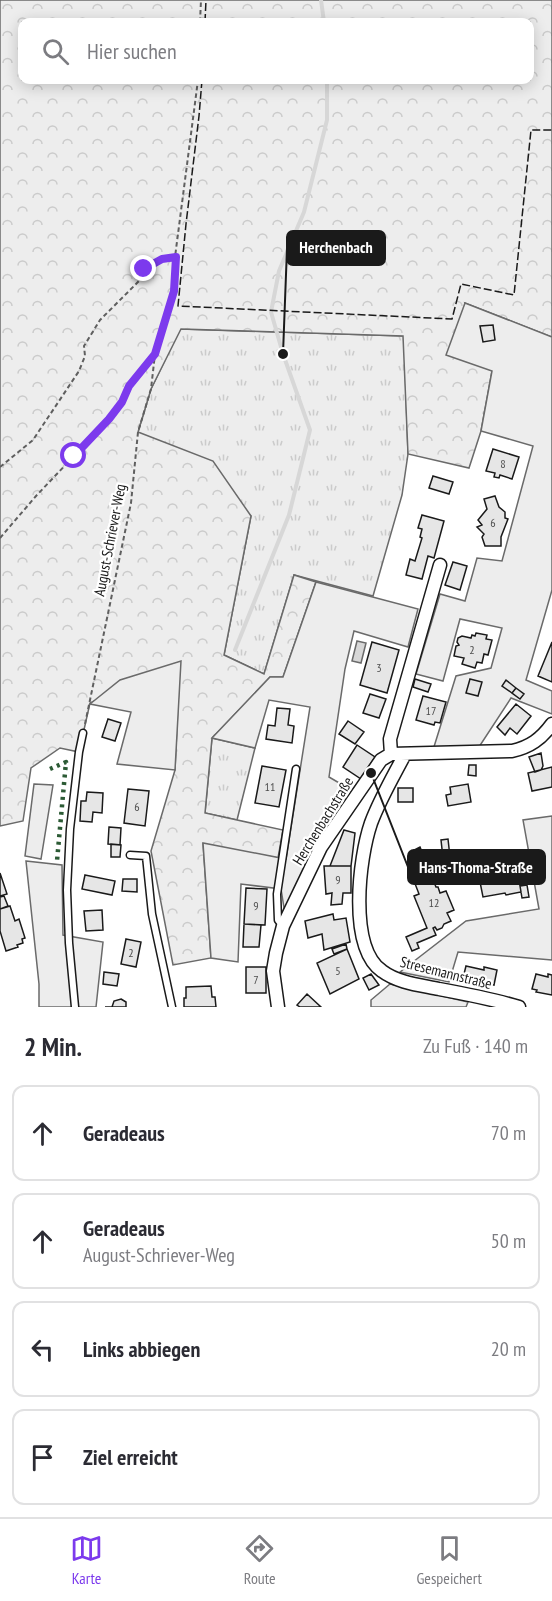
<!DOCTYPE html>
<html lang="de">
<head>
<meta charset="utf-8">
<style>
  :root { --surface:#fff; --page:#f2f2f3; --text:#2b2b33; --muted:#7c7c81; --line:#e1e1e2; --accent:#7c3aed }
  body { margin:0; font-family:"PT Sans Narrow",sans-serif; background:var(--page); color:var(--text) }
  .stop { position:absolute; width:18px; height:18px; margin:-14px; border:4px solid #7c3aed; border-radius:50%; background:#fff }
  .stop.end { background:#7c3aed; border-color:#fff; box-shadow:0 2px 6px #0008 }
  .list { margin:0; padding:0; list-style:none }
  h2 { display:flex; justify-content:space-between; align-items:center; height:78px; margin:0; padding:0 24px; font-size:26px }
  h2 small { font-size:20px; font-weight:400; color:var(--muted) }
  .list li { display:grid; grid-template-columns:39px 1fr auto; gap:18px; align-items:center; box-sizing:border-box; height:96px; margin:0 12px 12px; padding:0 12px; border:2px solid var(--line); border-radius:12px }
  .list b { display:block; font-size:22px; white-space:nowrap }
  .list p { margin:0; font-size:20px; white-space:nowrap; color:var(--muted) }
  .list em { font-size:20px; font-style:normal; color:var(--muted) }
  .icon { flex:none; width:33px; height:33px; fill:none; stroke:currentColor; stroke-width:2; stroke-linecap:round; stroke-linejoin:round }
  .map { position:relative; flex:none; width:552px; height:1007px; overflow:hidden }
  .search { position:absolute; background:var(--surface); box-shadow:0 3px 15px #0003; left:18px; right:18px; top:18px; height:66px; display:flex; align-items:center; gap:15px; box-sizing:border-box; padding:0 21px; border-radius:12px; color:var(--muted); font-size:22px }
  .sheet { height:510px; background:var(--surface) }
  nav { display:flex; justify-content:space-around; align-items:center; box-sizing:border-box; height:84px; border-top:2px solid var(--line); background:var(--surface); font-size:16px; color:var(--muted) }
  nav a { display:grid; justify-items:center; gap:3px }
  nav .on { color:var(--accent) }
  .map>svg:first-child { display:block }
  .grass { fill:url(#grass-tufts); stroke:#6a6a6a; stroke-width:1.5 }
  .forest { fill:url(#forest-crowns); stroke:#6a6a6a; stroke-width:1.5; fill-rule:evenodd }
  .built { fill:#ededed; stroke:#6a6a6a; stroke-width:1.5 }
  .water { fill:#d7d7d7; stroke:#6a6a6a; stroke-width:1.5 }
  .lines { fill:none; stroke-linecap:round; stroke-linejoin:round }
  .stream { stroke:#d7d7d7; stroke-width:4 }
  .building { fill:#e6e6e6; stroke:#1a1a1a; stroke-width:1.5 }
  .lane-casing { stroke:#1a1a1a; stroke-width:9 }
  .street-casing { stroke:#1a1a1a; stroke-width:15 }
  .path { stroke:#5f5f5f; stroke-width:2; stroke-dasharray:4.5 3; stroke-linecap:butt }
  .lane { stroke:#fff; stroke-width:6 }
  .street { stroke:#fff; stroke-width:12 }
  .hedge { stroke:#2b5a34; stroke-width:4.5; stroke-dasharray:3 4.5; stroke-linecap:butt }
  .fence { stroke:#1a1a1a; stroke-width:1.5; stroke-dasharray:8 3; stroke-linecap:butt }
  .route { stroke:#7c3aed; stroke-width:8 }
  .labels { text-anchor:middle; stroke-width:4.5; stroke-linejoin:round; paint-order:stroke }
  .number-label { font-size:12px; fill:#4d4d4d }
  .street-label { font-size:15px; fill:#1a1a1a; stroke:#fff }
  .leader { fill:none; stroke:#1a1a1a; stroke-width:2 }
  .callout-dot { fill:#1a1a1a; stroke:#fff; stroke-width:2 }
  .callout { fill:#1a1a1a; stroke:#1a1a1a; stroke-width:2 }
  .callout-label { font-size:16px; text-anchor:middle; font-weight:bold; fill:#fff }
</style>
</head>
<body>
<div class="map">
<svg width="552" height="1007" viewBox="0 0 552 1007">
  <defs>
    <pattern id="grass-tufts" width="24" height="20" patternUnits="userSpaceOnUse" patternTransform="scale(1.5)"><rect width="24" height="20" fill="#ededed"/><path d="M3 7l-1-3M5 7V3M7 7l1-3M15 17l-1-3M17 17v-4M19 17l1-3" fill="none" stroke="#cbcbcb"/></pattern>
    <pattern id="forest-crowns" width="20" height="18" patternUnits="userSpaceOnUse" patternTransform="scale(1.5)"><rect width="20" height="18" fill="#ededed"/><path d="M2 6a3 3 0 1 1 6 0M12 15a3 3 0 1 1 6 0" fill="none" stroke="#cbcbcb"/></pattern>
  </defs>
  <rect width="100%" height="100%" fill="#fff"/>
  <path class="grass" d="M180,329L404,336L408,454L402,495L373,596L294,575L264,674L224,655L251,516L138,432L151,389Z
    M212,738L255,748L237,820L205,813Z"/>
  <path class="forest" d="M0,0H552V337L465,303L492,371L481,431L469,468L408,454L403,336L181,329L151,389L138,432L213,461L251,516L224,655L264,674L294,575L316,582L283,677H270L212,738L205,813L283,830L278,858L203,844L211,958L173,965L151,851L175,770L180,662L90,703L79,752L60,748L31,768L23,821L0,826ZM22,22H530V80H22Z"/>
  <path class="built" d="M465,303L552,337V590L526,680L552,691V714L511,698L479,747L433,750L456,676L491,668L502,628L460,619L443,681L416,674L440,594L465,601L477,558L502,561L533,446L481,431L492,371L446,355Z
    M316,582L418,609L408,647L354,631L345,669L329,777L353,791L285,914L281,889L241,884L238,962L211,958L203,843L286,859L310,707L269,700L255,748L212,738L270,677H283Z
    M181,661L175,770L117,764L131,712L90,704L120,680Z
    M34,784L53,785L41,859L25,856Z
    M552,816V960L458,952L449,982L400,972L466,921L539,909L523,820Z
    M26,861L62,865L63,935L103,942L96,1007H39V984Z
    M390,984L468,1002L466,1007H371V1000Z"/>
  <path class="water" d="M357,641L366,643L361,663L352,661Z"/>
  <g class="lines">
    <path class="stream" d="M321,0L324,22
      M235,650L289,515L310,430L283,354L271,312L279,271L304,212L327,120V80"/>
  </g>
  <path class="building" d="M493,325L495,340L483,342L480,326Z
    M493,449L519,457L512,479L500,475L499,478L494,477L495,473L486,471Z
    M433,476L453,482L449,494L429,488Z
    M495,496L499,507L505,512V518L508,519L501,537V546H485L482,537L484,534L477,527L482,525L478,520L487,509L484,499Z
    M422,515L444,521L434,558L428,556L422,579L406,575L410,559L415,561L422,538L420,537L422,529L418,528Z
    M453,562L467,566L460,590L445,585Z
    M476,633L487,635L486,639L492,640L488,655L484,654L482,663L477,662L475,668L462,664L464,658L454,656L456,646L459,645L457,642L458,638L462,636L471,638L472,635L475,636Z
    M372,642L399,650L387,693L360,685Z
    M552,642V682L538,676Z
    M415,679L431,684L428,692L413,687Z
    M470,679L482,682L478,696L466,693Z
    M506,680L516,688L512,693L502,686Z
    M516,688L524,694L520,699L512,693Z
    M370,694L386,699L379,718L363,713Z
    M423,696L446,702L440,723L435,722L434,725L416,720Z
    M516,704L531,716L517,734L510,728L505,735L497,727Z
    M277,708L290,709L288,725L294,726L292,743L266,739L268,725L275,726Z
    M108,719L121,723L115,741L102,737Z
    M348,721L364,732L355,744L339,734Z
    M357,745L375,757L361,779L343,767Z
    M541,753L543,766L541,770L535,772L529,757Z
    M469,765H476V776L468,775Z
    M262,766L286,770L279,807L255,803Z
    M552,767V787L532,791L528,773Z
    M468,784L471,802L448,806L446,795L451,794L450,787Z
    M398,788H413V802H398Z
    M128,789L149,791L145,826L124,823Z
    M87,792L103,793L102,813L93,812L92,822L80,821L81,801H86Z
    M109,827L121,828L120,845L108,844Z
    M344,830L355,833L351,866H330Z
    M448,839L450,857L443,858L441,840Z
    M111,844L121,845L120,857H111Z
    M420,847L436,887H438L440,893L446,891L454,910L447,913L451,921L444,924L442,928L437,930L435,927L433,928L436,935L417,943L419,948L412,951L406,937L427,928L414,896L419,894L409,868L419,864L414,850Z
    M516,862L521,892L506,895L505,893L483,897L479,877L502,873L501,865Z
    M324,866H351V893H343L342,904L331,905L332,893L326,894Z
    M0,873L7,894L0,896Z
    M85,875L115,881L112,895L82,889Z
    M123,879H137V892L122,891Z
    M527,885L529,897L522,898L520,886Z
    M246,888L267,889L265,925L244,924Z
    M4,896L8,906L0,909V897Z
    M10,906L15,921L19,919L25,938L22,939L23,943L17,945L18,947L6,951L0,931V909Z
    M102,910L103,930L86,931L84,911Z
    M333,914L334,920L346,918L350,942L324,950L322,934L308,938L305,921Z
    M244,924L261,925L259,947H243Z
    M126,939L141,942L136,967L121,964Z
    M346,944L347,949L334,954L332,949Z
    M347,949L359,979L330,994L317,963Z
    M466,966L484,970V967L497,970L494,985L463,978Z
    M246,967H266V993H246Z
    M104,972L119,974L117,986L103,984Z
    M371,974L379,985L369,990L363,978Z
    M536,974L548,977V974L552,975V995L536,992L537,990L532,989Z
    M211,986L212,997H215L216,1007H184V998H186V987Z
    M307,994L321,1007H300L297,1005Z
    M121,999L126,1002V1007H105H112L114,1001Z"/>
  <g class="lines">
    <defs>
      <path id="lane" d="M130,855L146,856L152,914L172,1007
        M283,926L278,920L277,894L296,769
        M75,1007L69,943L67,890L70,829L79,752L83,733"/>
      <path id="street" d="M391,754L390,739L440,565
        M405,754C393,777 380,799 371,823C359,858 348,947 382,971C398,983 420,985 439,989C466,994 493,999 519,1007
        M278,1007L273,971L276,953L283,926L321,847L381,760L391,754L512,751C530,747 541,739 552,724"/>
    </defs>
    <use href="#lane" class="lane-casing"/>
    <use href="#street" class="street-casing"/>
    <path class="path" d="M200,22L201,0
      M0,467L33,440L79,371L85,356L84,346L100,320L144,276V269L162,259L175,257
      M0,538L36,496L109,419L122,402L129,386L155,354
      M85,724L131,503L138,432L151,389L155,354L174,291L175,257L198,80"/>
    <use href="#lane" class="lane"/>
    <use href="#street" class="street"/>
    <path class="hedge" d="M50,769L66,762L57,861"/>
    <path class="fence" d="M205,22L206,0
      M202,80L199,116L186,224L178,306L452,319L461,284L514,295L531,130H552"/>
  </g>
  <g class="lines">
    <path class="route" d="M74,456L109,419L122,402L129,386L155,354L174,291L176,257L162,259L144,269"/>
  </g>
  <g class="labels">
    <g class="number-label">
      <text x="503" y="468">8</text>
      <text x="493" y="527">6</text>
      <text x="472" y="654">2</text>
      <text x="379" y="672">3</text>
      <text x="431" y="715">17</text>
      <text x="270" y="791">11</text>
      <text x="137" y="811">6</text>
      <text x="338" y="884">9</text>
      <text x="434" y="907">12</text>
      <text x="256" y="910">9</text>
      <text x="131" y="957">2</text>
      <text x="338" y="975">5</text>
      <text x="256" y="984">7</text>
    </g>
    <g class="street-label">
      <text transform="translate(110 540) rotate(-79)" y="5">August-Schriever-Weg</text>
      <text transform="translate(323 821) rotate(-58)" y="5">Herchenbachstraße</text>
      <text transform="translate(446 973) rotate(14)" y="5">Stresemannstraße</text>
    </g>
  </g>
  <path class="leader" d="M283 354L287 248M371 773L408 867"/>
  <g class="callout-dot">
    <circle cx="283" cy="354" r="6"/>
    <circle cx="371" cy="773" r="6"/>
  </g>
  <g class="callout">
    <rect x="287" y="231" width="98" height="34" rx="6"/>
    <rect x="408" y="850" width="137" height="34" rx="6"/>
  </g>
  <g class="callout-label">
    <text x="336" y="253">Herchenbach</text>
    <text x="476" y="873">Hans-Thoma-Straße</text>
  </g>
</svg>
<div class="stop" style="left:74px;top:456px"></div>
<div class="stop end" style="left:144px;top:269px"></div>
<div class="search"><svg class="icon" aria-label="search" viewBox="0 0 24 24"><circle cx="10" cy="10" r="6"/><path d="M15 15l6 6"/></svg>Hier suchen</div>
</div>
<section class="sheet">
<h2>2 Min.<small>Zu Fuß · 140 m</small></h2>
<ul class="list">
<li><svg class="icon" aria-label="ahead" viewBox="0 0 24 24"><path d="M12 20V5M6 11l6-6 6 6"/></svg><div><b>Geradeaus</b></div><em>70 m</em></li>
<li><svg class="icon" aria-label="ahead" viewBox="0 0 24 24"><path d="M12 20V5M6 11l6-6 6 6"/></svg><div><b>Geradeaus</b><p>August-Schriever-Weg</p></div><em>50 m</em></li>
<li><svg class="icon" aria-label="left" viewBox="0 0 24 24"><path d="M17 20v-9H6M10 6l-5 5 5 5"/></svg><div><b>Links abbiegen</b></div><em>20 m</em></li>
<li><svg class="icon" aria-label="arrive" viewBox="0 0 24 24"><path d="M6 21V4h12l-3 4 3 4H6"/></svg><div><b>Ziel erreicht</b></div></li>
</ul>
</section>
<nav>
<a class="on"><svg class="icon" aria-label="map" viewBox="0 0 24 24"><path d="M3 6l6-2 6 2 6-2v14l-6 2-6-2-6 2zM9 4v14M15 6v14"/></svg>Karte</a>
<a><svg class="icon" aria-label="directions" viewBox="0 0 24 24"><path d="M12 3l9 9-9 9-9-9zM9 14v-3h6M13 9l2 2-2 2"/></svg>Route</a>
<a><svg class="icon" aria-label="saved" viewBox="0 0 24 24"><path d="M7 4h10v16l-5-4-5 4z"/></svg>Gespeichert</a>
</nav>
</body>
</html>
